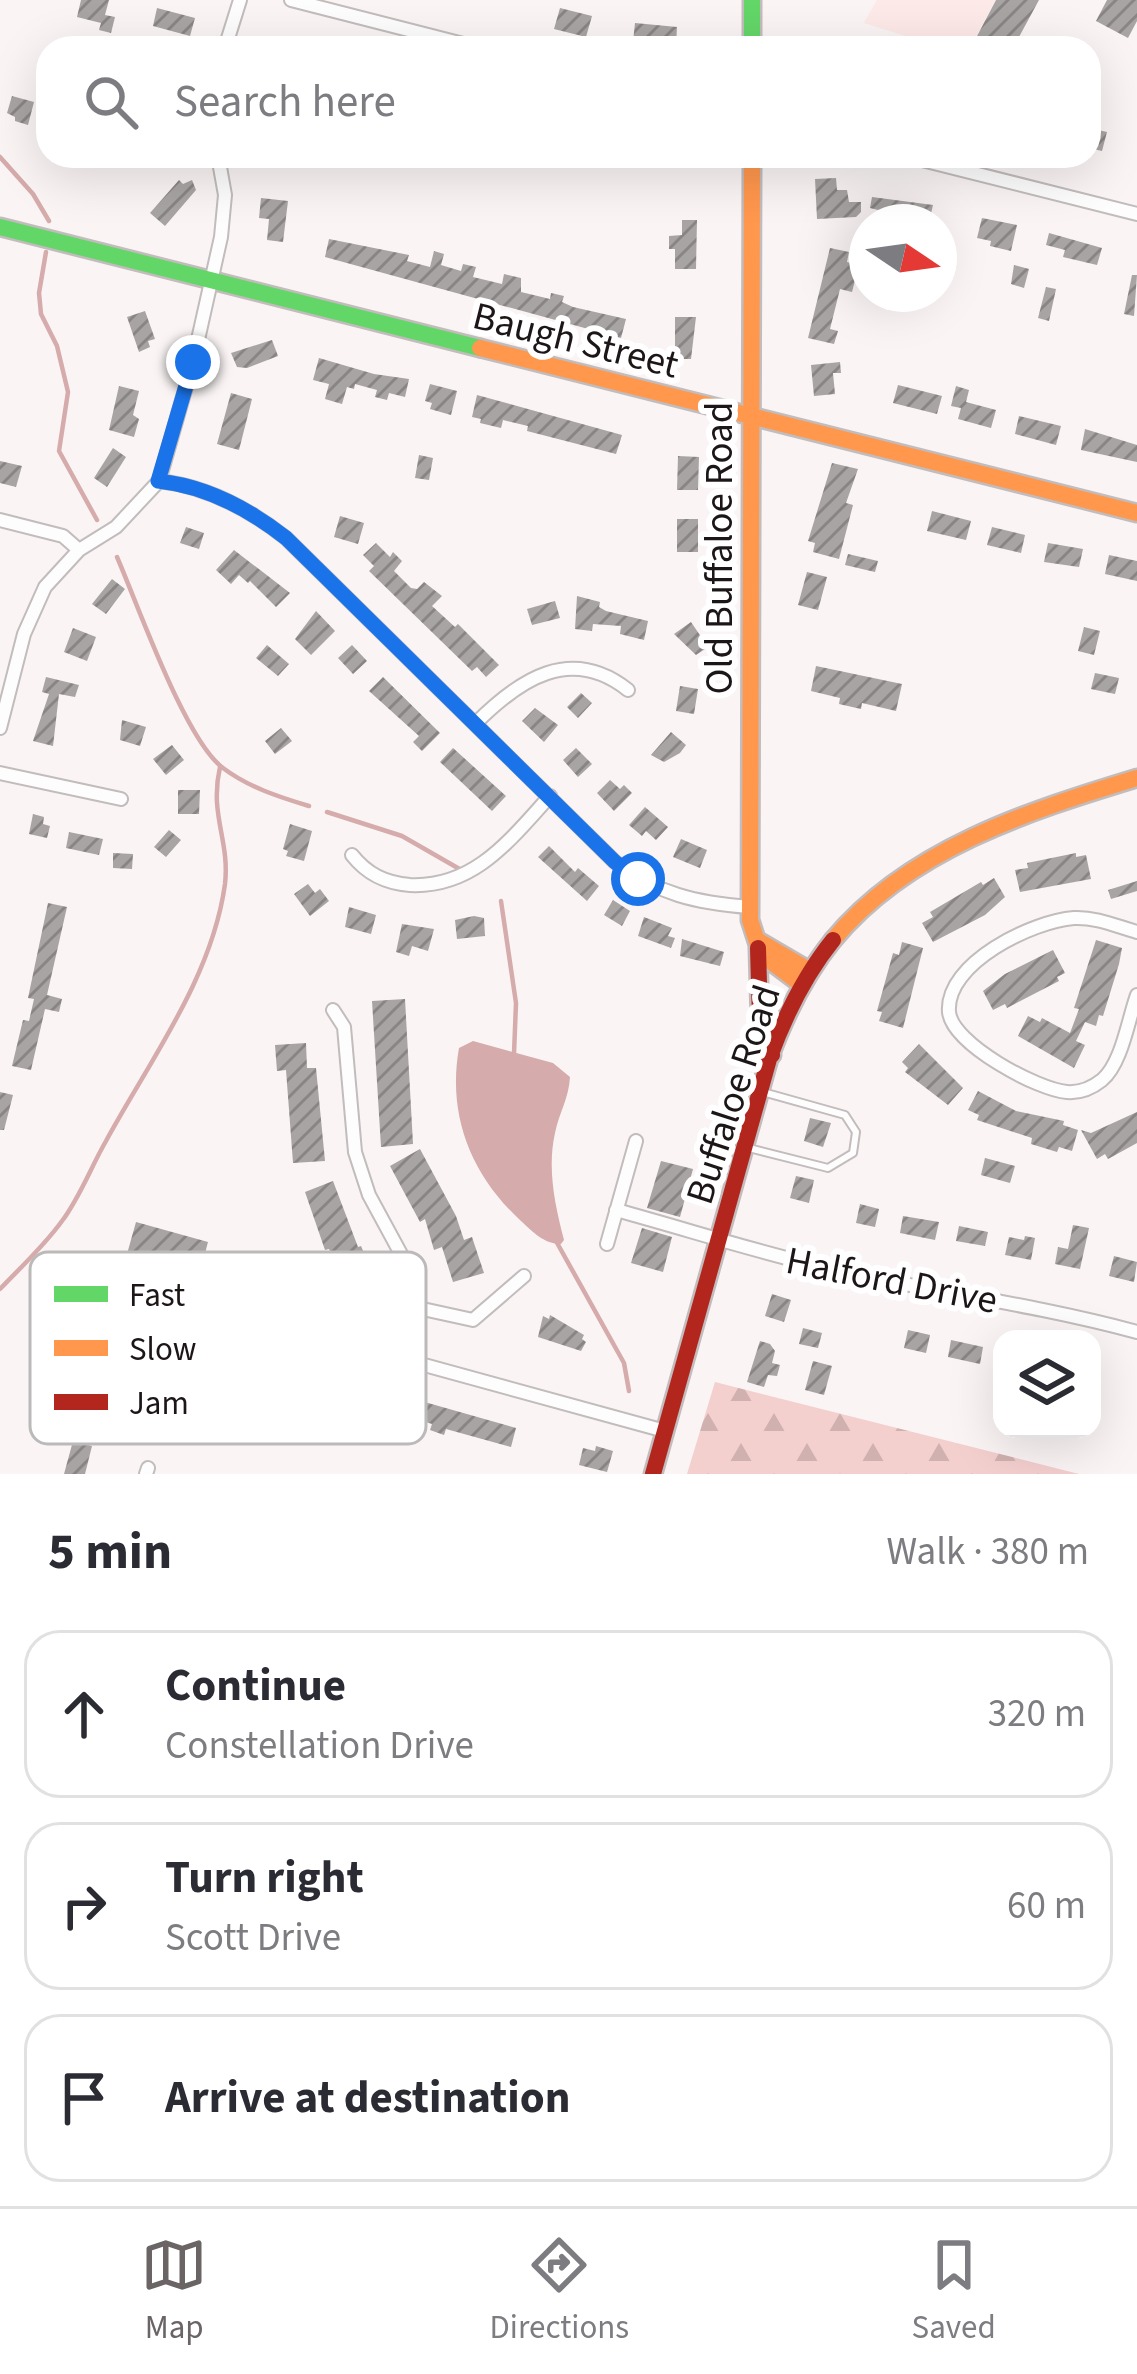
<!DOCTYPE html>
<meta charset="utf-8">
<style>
:root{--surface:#fff;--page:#f7f7f7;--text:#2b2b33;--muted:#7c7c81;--line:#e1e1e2;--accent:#6a6464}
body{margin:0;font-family:"Source Sans 3",sans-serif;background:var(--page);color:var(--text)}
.controls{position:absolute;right:36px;bottom:36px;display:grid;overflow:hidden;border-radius:24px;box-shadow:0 12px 48px #0002}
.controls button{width:108px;height:108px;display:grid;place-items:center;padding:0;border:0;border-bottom:3px solid var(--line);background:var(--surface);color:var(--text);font:60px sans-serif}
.compass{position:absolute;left:849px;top:204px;width:108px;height:108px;border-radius:50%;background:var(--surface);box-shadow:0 12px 48px #0002;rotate:103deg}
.stop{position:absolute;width:36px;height:36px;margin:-27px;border:9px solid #1a73e8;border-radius:50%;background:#fff}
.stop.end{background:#1a73e8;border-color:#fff;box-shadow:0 3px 12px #0008}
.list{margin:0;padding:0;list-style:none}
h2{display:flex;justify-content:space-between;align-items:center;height:156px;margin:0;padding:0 48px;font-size:51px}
h2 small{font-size:39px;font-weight:400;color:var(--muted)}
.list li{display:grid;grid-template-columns:78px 1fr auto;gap:36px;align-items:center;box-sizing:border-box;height:168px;margin:0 24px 24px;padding:0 24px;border:3px solid var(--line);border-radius:36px}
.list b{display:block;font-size:45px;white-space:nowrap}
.list p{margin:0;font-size:39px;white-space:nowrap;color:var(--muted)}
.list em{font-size:39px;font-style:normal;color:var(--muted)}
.icon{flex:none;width:66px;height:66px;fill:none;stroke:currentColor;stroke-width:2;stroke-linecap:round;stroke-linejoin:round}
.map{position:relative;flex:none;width:1137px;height:1474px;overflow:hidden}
.search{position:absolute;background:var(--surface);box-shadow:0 12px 48px #0002;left:36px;right:36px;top:36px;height:132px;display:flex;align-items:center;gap:30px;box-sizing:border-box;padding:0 42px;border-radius:36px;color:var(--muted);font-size:45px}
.sheet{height:732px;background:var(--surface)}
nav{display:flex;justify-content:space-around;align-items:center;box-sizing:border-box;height:168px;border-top:3px solid var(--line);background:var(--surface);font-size:33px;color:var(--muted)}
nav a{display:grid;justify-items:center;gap:6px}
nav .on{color:var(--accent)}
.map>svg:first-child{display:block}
.built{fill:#fce9e8}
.forest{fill:url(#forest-firs)}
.water{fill:#d6abab}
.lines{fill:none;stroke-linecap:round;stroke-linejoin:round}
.stream{stroke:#d6abab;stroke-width:4.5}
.building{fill:url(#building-hatch)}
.lane-casing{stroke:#c2bcbc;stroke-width:10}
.street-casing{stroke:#c2bcbc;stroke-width:16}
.fast-casing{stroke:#c2bcbc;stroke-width:21}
.slow-casing{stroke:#c2bcbc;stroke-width:21}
.jam-casing{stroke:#c2bcbc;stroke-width:21}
.lane{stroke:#fefdfd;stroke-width:6}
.street{stroke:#fefdfd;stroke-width:12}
.fast{stroke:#63d668;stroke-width:16}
.slow{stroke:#ff974d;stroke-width:16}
.jam{stroke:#b3261e;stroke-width:16}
.route{stroke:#1a73e8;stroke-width:15}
.labels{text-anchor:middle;stroke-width:12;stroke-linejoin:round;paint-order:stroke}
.street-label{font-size:39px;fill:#1d1616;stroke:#fff}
.key{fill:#fff;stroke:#bbb9b9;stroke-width:3}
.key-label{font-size:33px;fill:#1d1616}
</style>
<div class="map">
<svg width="1137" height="1474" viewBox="0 0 1137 1474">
<defs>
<pattern id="forest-firs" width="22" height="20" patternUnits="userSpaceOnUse" patternTransform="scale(3)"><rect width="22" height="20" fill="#f3cfce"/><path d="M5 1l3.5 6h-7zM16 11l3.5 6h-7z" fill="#d0b1b0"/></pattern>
<pattern id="building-hatch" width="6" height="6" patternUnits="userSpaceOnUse" patternTransform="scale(3)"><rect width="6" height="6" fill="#a9a4a4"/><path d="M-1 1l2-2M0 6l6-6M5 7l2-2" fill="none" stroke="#898585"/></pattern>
</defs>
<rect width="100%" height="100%" fill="#faf4f4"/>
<path class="built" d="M877,0H995L970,48H944L864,23Z"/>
<path class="forest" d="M715,1382L1079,1474H687Z"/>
<path class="water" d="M473,1041L553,1063L570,1077C569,1098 559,1113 555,1133C547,1169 555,1205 564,1240L561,1244C544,1244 533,1232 521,1221C471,1175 447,1115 459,1048Z"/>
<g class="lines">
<path class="stream" d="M0,157L33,194L49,221
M46,252L39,293L41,314L57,346L68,392L59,451L97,520
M117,557C138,605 185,740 223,768C248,787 279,797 309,806
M327,812L402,836L463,871
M501,901L516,1003L514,1054
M556,1241L624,1363L629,1391
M0,1289C21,1267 44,1246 62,1221C80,1197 91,1167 106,1141C150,1060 212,978 225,884C230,840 209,815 220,767"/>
</g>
<path class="building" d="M81,0H109L105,15L115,17L111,33L99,30L101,23L77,17Z
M996,0H1039L1013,48H995L976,38Z
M1107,0H1137V21L1128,38L1096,21Z
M157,8L195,18L190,36L153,26Z
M560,8L592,16L586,37L554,29Z
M635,23L677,27L676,46L633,42Z
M12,96L34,102L28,125L15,121V117L7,113Z
M1089,128L1107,132L1102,151L1089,148Z
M836,178L837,190H847L849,202H861V212L856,217L817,219L815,179Z
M179,180L183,184L192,180L196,190L165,226L150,213Z
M872,197L933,205L929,222L889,219L890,213L870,208Z
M261,198L288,201L283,242L267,240L269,219L259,218Z
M982,218L1017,225L1011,251L990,246L991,241L977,238Z
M682,220H697L696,269H675V249H669V236L682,235Z
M1049,233L1102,248L1097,265L1063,257L1065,250L1046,245Z
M329,239L409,255L407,261L430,267L434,251L444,254L441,265L461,271L463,264L476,267L473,277L502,284L504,274L521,278V292L550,299L551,293L564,296L562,302L573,307L626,319L621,338L325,257Z
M830,248L849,252L847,262L859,265L852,292L840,289L830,329L838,331L834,344L808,338Z
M1014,265L1029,269L1024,288L1011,284Z
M1132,275H1137L1134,316L1124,314Z
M1046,287L1056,289L1049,321L1038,318Z
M145,311L155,339L148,341L150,347L139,352L127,317Z
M675,317H696L691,359H675Z
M272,340L278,356L247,368L237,367L231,353Z
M319,358L374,374L409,379L405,397L389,393L387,400L375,397L377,390L355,384L354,389L347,387L342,404L325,399L329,384L313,380Z
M840,362L841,373H833L835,394L814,396L811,365Z
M430,384L457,391L451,415L430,409L432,403L425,401Z
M898,385L942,396L937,414L893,403Z
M119,386L139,391L133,415L139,419L134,437L109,430Z
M956,386L969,390L966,402L996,410L991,428L958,419L961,408L951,406Z
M231,393L252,399L239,450L217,444Z
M477,395L622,435L616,454L527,431L528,426L503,420L501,428L480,423L481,419L472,417Z
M1019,416L1061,426L1056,445L1015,434Z
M1085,429L1137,445V462L1081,450Z
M113,448L126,457L107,487L94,478Z
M419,455L433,458L429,480L415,478Z
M678,456L699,457L698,490H677Z
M0,461L22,466L16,487L0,483Z
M832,463L858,469L846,503L853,505L839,559L813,552L815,543L808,541Z
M932,511L971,521L966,540L927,531Z
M340,516L364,523L358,544L334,537Z
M677,519H698V552H677Z
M186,527L204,533L199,549L180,543Z
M992,527L1025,535L1021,553L987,545Z
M376,543L390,557L393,552L402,561L394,571L411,588L417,589L424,582L442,596L432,606L455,627L458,624L499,665L486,677L477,667L472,671L369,571L374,566L363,555Z
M1048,543L1083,549L1079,567L1044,562Z
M234,550L290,593L276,607L250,581L248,583L239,575L231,584L216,570Z
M848,554L878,561L875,572L845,565Z
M1109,555L1137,561V581L1105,574Z
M807,572L827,577L818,610L798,605Z
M112,579L125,589L106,614L92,604Z
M577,596L600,602L599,607L606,611L648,621L644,640L620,634L621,626L593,624L592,631L575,629Z
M555,601L560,618L532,625L527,609Z
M316,611L335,631L311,655L295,639Z
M691,622L708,647L696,655L674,634Z
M1084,627L1100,631L1094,655L1078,651Z
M73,628L96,637L87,661L64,652Z
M267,645L289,664L278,676L256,658Z
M352,645L367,661L353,674L338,658Z
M816,666L902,684L896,711L862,703L861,709L839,704L840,698L811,691Z
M1095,673L1119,678L1115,694L1091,689Z
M46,677L79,685L75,697L59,694L53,746L33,741L49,694L42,692Z
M383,677L440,733L422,751L413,742L419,736L369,691Z
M680,686L698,689L694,714L676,711Z
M581,693L592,703L578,718L567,707Z
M535,708L558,725L544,742L522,721Z
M122,720L146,727L140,746L120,740Z
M281,728L292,741L275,754L265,741Z
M671,732L686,745L680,753L664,762L651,755Z
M172,745L184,760L166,775L153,759Z
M453,748L506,796L492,811L440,762Z
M576,748L592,764L578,777L563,760Z
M610,780L620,789L624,785L632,793L614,811L597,793Z
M178,790H200L199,814H178Z
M645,807L668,827L656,840L646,831L642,836L629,825Z
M33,814L44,817L43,824L50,826L47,838L29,834Z
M290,824L312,831L304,861L286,856L288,851L283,849Z
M169,830L181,840L166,857L154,847Z
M69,832L103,839L99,855L66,848Z
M681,839L707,850L700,868L673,857Z
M549,846L575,872L578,868L599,886L587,901L538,857Z
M113,853L133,854L132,869L113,868Z
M1076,853V857L1086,855L1091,879L1020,892L1015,870L1028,868L1027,863Z
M994,878L1005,897L985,915L933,942L922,923L933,917L930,912L981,882L983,885Z
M1137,881V891L1111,899L1108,890Z
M308,884L315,893L320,889L329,901L310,916L294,894Z
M613,900L630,911L622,926L604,915Z
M48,903L67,907L47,995L62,999L59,1012L45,1009L31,1070L12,1066L23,1020L29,1021L34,999L28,998Z
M349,907L376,915L371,934L345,927Z
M474,916L484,918L485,936L457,939L455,920Z
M644,917L672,928L668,936L675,938L671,948L638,936Z
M402,924L434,929L428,951L412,946L409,956L396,952Z
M682,939L724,952L720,966L680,956Z
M1096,940L1122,948L1119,964L1103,1016L1099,1015L1096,1026L1085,1022L1076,1041L1085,1045L1074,1068L1018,1036L1028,1016L1040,1022L1042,1018L1070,1033L1079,1009L1074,1008Z
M902,942L923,948L903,1028L879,1021L882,1012L877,1011L893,953L899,955Z
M1053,950L1065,973L1057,977L1059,981L1007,1008L1005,1004L993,1010L983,991L1005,974Z
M405,999L413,1144L381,1147L372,1001Z
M306,1043L307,1068H316L325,1161L293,1163L286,1070L277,1071L275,1045Z
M919,1044L963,1088L948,1105L905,1072L908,1068L902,1062Z
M978,1091L1016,1111L1064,1121L1063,1125L1078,1130L1072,1151L1059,1147L1057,1152L1031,1144L1032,1138L977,1120L979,1115L968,1110Z
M0,1092L13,1095L4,1130H0Z
M1137,1112V1143L1108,1159L1105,1154L1097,1159L1081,1130L1091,1133Z
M810,1118L831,1123L823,1147L804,1141Z
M420,1149L456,1216L464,1240L472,1237L484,1273L453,1282L442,1247L434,1250L425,1219L420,1222L390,1166Z
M985,1158L1015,1166L1010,1183L981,1175Z
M661,1161L693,1169L680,1217L647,1208Z
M796,1176L814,1180L809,1203L790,1198Z
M333,1181L358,1247L361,1246L371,1269L363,1272L377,1307L346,1318L334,1281L341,1277L329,1249L325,1250L305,1192Z
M860,1204L879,1209L875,1227L856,1223Z
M903,1216L939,1222L935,1240L900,1233Z
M136,1222L208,1242L200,1272L127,1254Z
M1073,1225L1089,1228L1080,1269L1055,1264L1058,1247L1068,1249Z
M959,1226L988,1232L985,1246L956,1241Z
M642,1228L672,1237L663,1272L631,1263Z
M1025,1236L1035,1238L1031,1260L1005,1255L1009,1237L1024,1240Z
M1114,1256L1137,1262L1134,1282L1109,1276Z
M772,1294L791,1300L784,1322L765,1316Z
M550,1315L584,1335L582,1339L586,1342L581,1351L538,1337L543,1316L549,1319Z
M803,1328L822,1333L818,1348L799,1344Z
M908,1330L930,1335L926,1353L904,1348Z
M951,1340L983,1347L980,1364L948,1357Z
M760,1341L770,1344L775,1351L772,1363L780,1365L777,1376L768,1375L764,1387L747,1382Z
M813,1361L832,1366L824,1395L805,1390Z
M421,1401L516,1428L511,1447L446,1429L444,1435L430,1430L432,1424L416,1419Z
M73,1441L92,1446L85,1474H64Z
M596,1446L613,1451L607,1472L579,1465L583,1448L595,1451Z"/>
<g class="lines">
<defs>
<path id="lane" d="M749,1148L828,1168L853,1153L856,1132L845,1115L763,1092"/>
<path id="street" d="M291,0L479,48
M225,48L240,0
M906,156L1137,214
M159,481C205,486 249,509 286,538L615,862C657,894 697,903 749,907
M0,520L63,536L79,550
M476,723C520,679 571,645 628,690
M0,728L24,634L45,587L79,550L116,527L159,481L193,362L221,237L225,195L218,156
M0,773L121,799
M352,855C367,874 385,883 410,885C474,888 510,840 550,796
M1137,932C1116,926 1096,917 1074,918C1033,921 945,963 949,1012C952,1044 1038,1090 1067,1092C1080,1093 1092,1088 1102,1080C1122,1063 1128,1020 1137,995
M333,1010L344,1027L355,1152L369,1195L408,1267L409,1306L396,1354
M616,1210C693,1231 769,1256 848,1273C944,1293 1041,1306 1137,1332
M607,1244L636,1141
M89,1273L665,1431
M409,1306L473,1320L524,1276
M146,1474L148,1468"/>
<path id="fast" d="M752,0V48
M0,227L480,348"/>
<path id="slow" d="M752,156L750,920L761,954L801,984
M480,348L1137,513
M757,940L810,971
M833,940C908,849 1029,811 1137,778"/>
<path id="jam" d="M758,948L760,1019L772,1055
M653,1474L769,1059C785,1015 804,976 833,940"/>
</defs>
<use href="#lane" class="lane-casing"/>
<use href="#street" class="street-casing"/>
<use href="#fast" class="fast-casing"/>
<use href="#slow" class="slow-casing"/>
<use href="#jam" class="jam-casing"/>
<use href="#lane" class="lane"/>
<use href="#street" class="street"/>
<use href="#fast" class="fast"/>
<use href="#slow" class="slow"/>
<use href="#jam" class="jam"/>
</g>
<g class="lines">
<path class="route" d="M193,362L158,481C206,486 249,509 286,538L615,862L638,879"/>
</g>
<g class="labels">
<g class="street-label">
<text transform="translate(576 339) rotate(14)" y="14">Baugh Street</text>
<text transform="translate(718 548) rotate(-90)" y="14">Old Buffaloe Road</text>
<text transform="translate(732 1094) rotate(-72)" y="14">Buffaloe Road</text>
<text transform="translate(892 1279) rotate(11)" y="14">Halford Drive</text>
</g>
</g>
<rect x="30" y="1252" width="396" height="192" rx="18" class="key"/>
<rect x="54" y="1286" width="54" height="16" fill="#63d668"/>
<rect x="54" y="1340" width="54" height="16" fill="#ff974d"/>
<rect x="54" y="1394" width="54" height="16" fill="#b3261e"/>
<g class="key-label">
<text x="129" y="1306">Fast</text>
<text x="129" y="1360">Slow</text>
<text x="129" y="1414">Jam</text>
</g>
</svg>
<div class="controls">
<button><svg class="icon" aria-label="layers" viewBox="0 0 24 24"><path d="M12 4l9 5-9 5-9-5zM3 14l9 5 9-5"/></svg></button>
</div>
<svg class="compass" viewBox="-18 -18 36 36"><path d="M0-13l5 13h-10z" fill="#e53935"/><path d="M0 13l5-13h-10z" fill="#7c7c81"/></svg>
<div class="stop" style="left:638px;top:879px"></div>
<div class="stop end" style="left:193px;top:362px"></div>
<div class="search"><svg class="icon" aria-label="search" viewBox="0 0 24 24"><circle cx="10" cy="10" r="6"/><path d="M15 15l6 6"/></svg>Search here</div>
</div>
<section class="sheet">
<h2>5 min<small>Walk · 380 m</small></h2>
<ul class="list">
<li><svg class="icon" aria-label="ahead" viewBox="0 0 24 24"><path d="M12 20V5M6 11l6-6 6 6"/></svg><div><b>Continue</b><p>Constellation Drive</p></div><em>320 m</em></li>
<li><svg class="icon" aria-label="right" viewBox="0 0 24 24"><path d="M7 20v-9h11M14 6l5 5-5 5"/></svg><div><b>Turn right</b><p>Scott Drive</p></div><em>60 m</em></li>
<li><svg class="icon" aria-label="arrive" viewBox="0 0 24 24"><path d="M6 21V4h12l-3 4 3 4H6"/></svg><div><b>Arrive at destination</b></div></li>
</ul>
</section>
<nav>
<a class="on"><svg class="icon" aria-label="map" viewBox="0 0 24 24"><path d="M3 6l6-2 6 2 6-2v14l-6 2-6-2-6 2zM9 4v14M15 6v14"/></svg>Map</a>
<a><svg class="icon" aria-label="directions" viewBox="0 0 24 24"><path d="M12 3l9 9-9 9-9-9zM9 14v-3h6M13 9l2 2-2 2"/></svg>Directions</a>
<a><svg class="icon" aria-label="saved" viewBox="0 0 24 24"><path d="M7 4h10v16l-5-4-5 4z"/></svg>Saved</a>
</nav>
